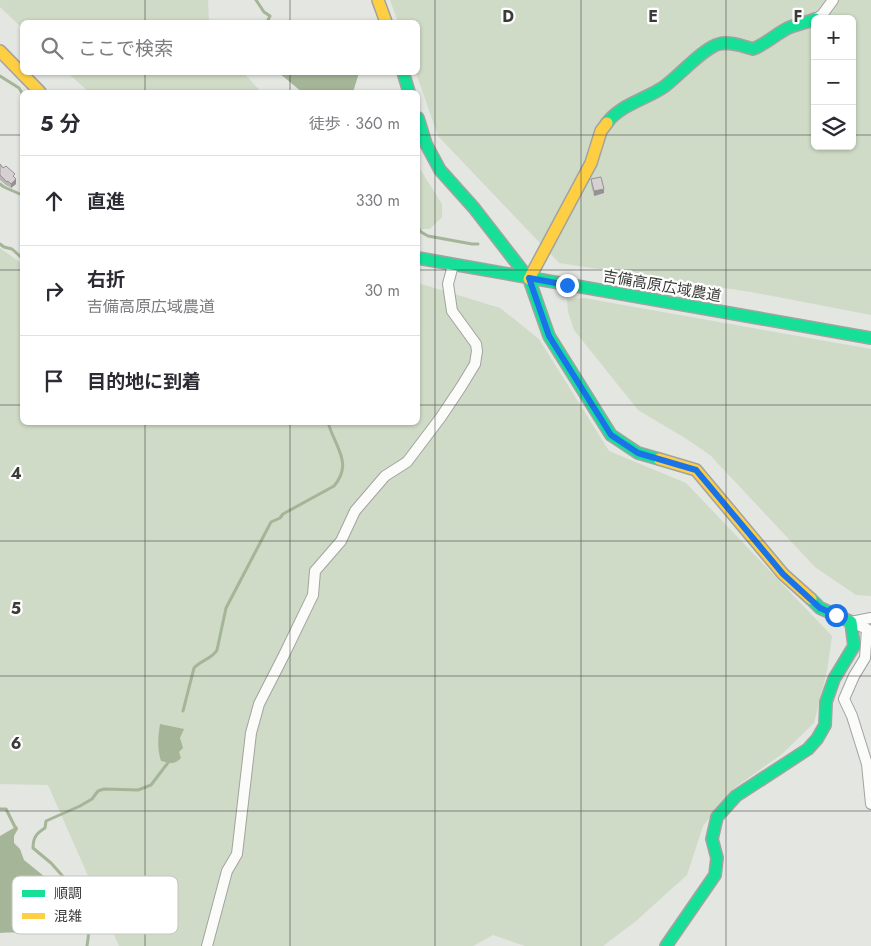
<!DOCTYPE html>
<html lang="ja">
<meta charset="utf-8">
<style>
:root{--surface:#fff;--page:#f2f2f3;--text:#2b2b33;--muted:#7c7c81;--line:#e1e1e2}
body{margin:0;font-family:Jost,"Noto Sans JP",sans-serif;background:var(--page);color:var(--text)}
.controls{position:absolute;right:15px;top:15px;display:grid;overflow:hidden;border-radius:8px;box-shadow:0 1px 4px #0004}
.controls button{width:45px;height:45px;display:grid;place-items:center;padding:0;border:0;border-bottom:1px solid var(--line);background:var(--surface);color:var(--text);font:25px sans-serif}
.stop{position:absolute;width:15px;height:15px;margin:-11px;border:4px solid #1a73e8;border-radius:50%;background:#fff}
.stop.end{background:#1a73e8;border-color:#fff;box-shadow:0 1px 5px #0008}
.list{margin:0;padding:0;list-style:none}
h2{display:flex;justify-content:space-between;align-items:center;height:65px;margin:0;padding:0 20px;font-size:21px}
h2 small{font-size:16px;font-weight:400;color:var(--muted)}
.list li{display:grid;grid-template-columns:32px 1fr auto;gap:15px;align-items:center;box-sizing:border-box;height:90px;padding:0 20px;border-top:1px solid var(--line)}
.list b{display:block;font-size:19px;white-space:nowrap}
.list p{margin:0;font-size:16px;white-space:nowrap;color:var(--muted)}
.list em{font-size:16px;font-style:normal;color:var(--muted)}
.icon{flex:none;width:28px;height:28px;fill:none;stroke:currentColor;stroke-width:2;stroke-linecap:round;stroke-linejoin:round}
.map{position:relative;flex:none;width:871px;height:946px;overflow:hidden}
.search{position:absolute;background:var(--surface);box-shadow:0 1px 4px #0004;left:20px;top:20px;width:400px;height:55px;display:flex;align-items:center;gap:12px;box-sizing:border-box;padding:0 18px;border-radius:8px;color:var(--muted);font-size:19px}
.panel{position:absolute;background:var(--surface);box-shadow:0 1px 4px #0004;left:20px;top:90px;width:400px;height:335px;border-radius:8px}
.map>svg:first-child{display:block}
.green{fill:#cfdbc6;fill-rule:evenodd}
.water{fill:#a5b597}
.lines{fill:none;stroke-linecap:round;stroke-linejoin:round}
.stream{stroke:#a5b597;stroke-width:3}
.street-casing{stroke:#a2a3a0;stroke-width:12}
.fast-casing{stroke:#a2a3a0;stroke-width:14}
.slow-casing{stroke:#a2a3a0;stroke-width:14}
.street{stroke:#fbfbfa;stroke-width:10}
.fast{stroke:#16e098;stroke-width:11}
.slow{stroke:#ffcf43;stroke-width:11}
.wall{fill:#b9b3b5}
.shaded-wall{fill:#969293}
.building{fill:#d7d0d2;stroke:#969293}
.route{stroke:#1a73e8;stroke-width:6}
.grid{fill:none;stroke:#3b3c3a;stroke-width:1;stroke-opacity:0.55}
.labels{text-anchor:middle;stroke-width:4.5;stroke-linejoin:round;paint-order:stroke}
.street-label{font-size:15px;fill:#3b3c3a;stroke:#fff}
.key{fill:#fff;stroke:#c4c4c4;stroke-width:1}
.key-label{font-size:14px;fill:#3b3c3a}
.grid-label{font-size:16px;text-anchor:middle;font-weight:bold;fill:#3b3c3a;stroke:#fff;stroke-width:4.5;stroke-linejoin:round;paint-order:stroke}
</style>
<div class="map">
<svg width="871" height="946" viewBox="0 0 871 946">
<rect width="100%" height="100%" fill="#e3e6e1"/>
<path class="green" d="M0,0H208L209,22H22V28L0,7Z
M390,0H871V315L751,292L559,263L438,136L416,73L418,72V22H398ZM815,19H852V146H815Z
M68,73H244L260,91L264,92H89Z
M418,166L442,204V217L430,229H418Z
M0,248L22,264V422H418V283L500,308L539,339L609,451L686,483L832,636L827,671L814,723L782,754L733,789L703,826L687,875L636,921L603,946H525L493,935L473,946H119L48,785L0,784Z
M584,298L871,349V596L856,595L815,567L710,455L685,438L638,410L574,330L568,312L567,299Z"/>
<path class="water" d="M279,73H359L353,92H302Z
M160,724L184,729L180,738L183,748L179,752L181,758C175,765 170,763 161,761C157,749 158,736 160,724Z
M17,826L18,829L14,836V843L20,849L24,860L45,877L48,883L52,888C52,905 43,927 24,932C17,933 8,932 0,933V836Z"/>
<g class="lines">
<path class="stream" d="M256,0L264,12L270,16L267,22
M0,76L19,88L22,93
M0,184L4,187L22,195
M418,227L421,232L428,236L472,244H478
M0,244L4,247L12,249L22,258
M183,711L194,668C201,660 212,659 217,650L226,608L271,522L280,518L283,514L334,486C354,463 334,446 328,422
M0,809H6L16,829
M87,946L90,924L74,907L67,881L51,863L33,848C33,837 37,833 45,828L46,821L80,806L92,799L98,791L104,789L138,790L151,785L170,760"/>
<defs>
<path id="street" d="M815,19L822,15L833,0
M851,622L867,629L865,658L854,676L844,699L852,716L867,764L871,804
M851,622L871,618
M207,946L227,871L237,854L251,733L259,704L284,655L313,595L315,571L341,541L355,511L385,476L407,462L441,417L461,387L475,364L477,351L476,344L452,311L448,284L453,265"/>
<path id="fast" d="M403,72L409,92
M418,118L426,144L440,170L474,208L529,279L549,336L611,435L638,453L659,459
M607,123C619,105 647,99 665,86C679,76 703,48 719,44C730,41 742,46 753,49C766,44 776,34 788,28C797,24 806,23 815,19
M418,258L871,338
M666,946L715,875L717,858L712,839L717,817L736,796L808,749L817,739L825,725L826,702L834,679L854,646L851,622L820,608L811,599"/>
<path id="slow" d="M378,0L386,22
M0,51L40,92
M529,279L591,163L601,131L607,123
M659,459L696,470L783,574L811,599"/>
</defs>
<use href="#street" class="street-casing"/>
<use href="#fast" class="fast-casing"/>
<use href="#slow" class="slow-casing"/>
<use href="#street" class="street"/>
<use href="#fast" class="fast"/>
<use href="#slow" class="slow"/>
</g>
<path class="wall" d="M0,164L15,178L16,184L11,188L8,186H7L0,180Z
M591,179L604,193L594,196L591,184Z"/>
<path class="shaded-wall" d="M16,179V184L11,188V184Z
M604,189V193L594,196V191Z"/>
<path class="building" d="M0,164L3,168L6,166L15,174L13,176L16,179L11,184L8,181L7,182L0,175Z
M601,177L604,189L594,191L591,179Z"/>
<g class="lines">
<path class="route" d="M567,285L529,278L549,336L611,435L638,453L696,470L783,574L820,608L836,615"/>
</g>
<path class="grid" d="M145,0V22M290,0V22M435,0V946M581,0V946M726,0V946M145,72V92M290,72V92M0,135H22M418,135H815M852,135H871M0,270H22M418,270H871M0,405H22M418,405H871M145,422V946M290,422V946M0,541H871M0,676H871M0,811H871"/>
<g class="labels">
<g class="street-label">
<text transform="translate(662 286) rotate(10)" y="5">吉備高原広域農道</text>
</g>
</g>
<rect x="12" y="876" width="166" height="58" rx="8" class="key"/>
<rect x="22" y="890" width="23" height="7" fill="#16e098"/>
<rect x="22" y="913" width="23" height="6" fill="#ffcf43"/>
<g class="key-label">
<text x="54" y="898">順調</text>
<text x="54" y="921">混雑</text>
</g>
<g class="grid-label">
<text x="508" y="22">D</text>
<text x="653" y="22">E</text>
<text x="798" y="22">F</text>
<text x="16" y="479">4</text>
<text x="16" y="614">5</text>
<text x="16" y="749">6</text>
</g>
</svg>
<div class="controls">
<button>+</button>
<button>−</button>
<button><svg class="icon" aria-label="layers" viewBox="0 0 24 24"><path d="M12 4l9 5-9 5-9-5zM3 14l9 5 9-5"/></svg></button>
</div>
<div class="stop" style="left:836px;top:615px"></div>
<div class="stop end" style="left:567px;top:285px"></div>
<div class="search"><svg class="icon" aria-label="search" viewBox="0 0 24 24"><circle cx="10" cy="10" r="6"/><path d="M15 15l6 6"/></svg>ここで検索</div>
<section class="panel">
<h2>5 分<small>徒歩 · 360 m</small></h2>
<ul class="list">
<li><svg class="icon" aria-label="ahead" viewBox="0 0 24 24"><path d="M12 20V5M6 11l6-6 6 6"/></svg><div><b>直進</b></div><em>330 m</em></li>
<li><svg class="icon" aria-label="right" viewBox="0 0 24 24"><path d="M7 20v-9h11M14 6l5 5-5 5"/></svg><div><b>右折</b><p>吉備高原広域農道</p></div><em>30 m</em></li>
<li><svg class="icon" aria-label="arrive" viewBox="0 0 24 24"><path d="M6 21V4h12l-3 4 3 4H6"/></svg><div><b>目的地に到着</b></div></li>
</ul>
</section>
</div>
